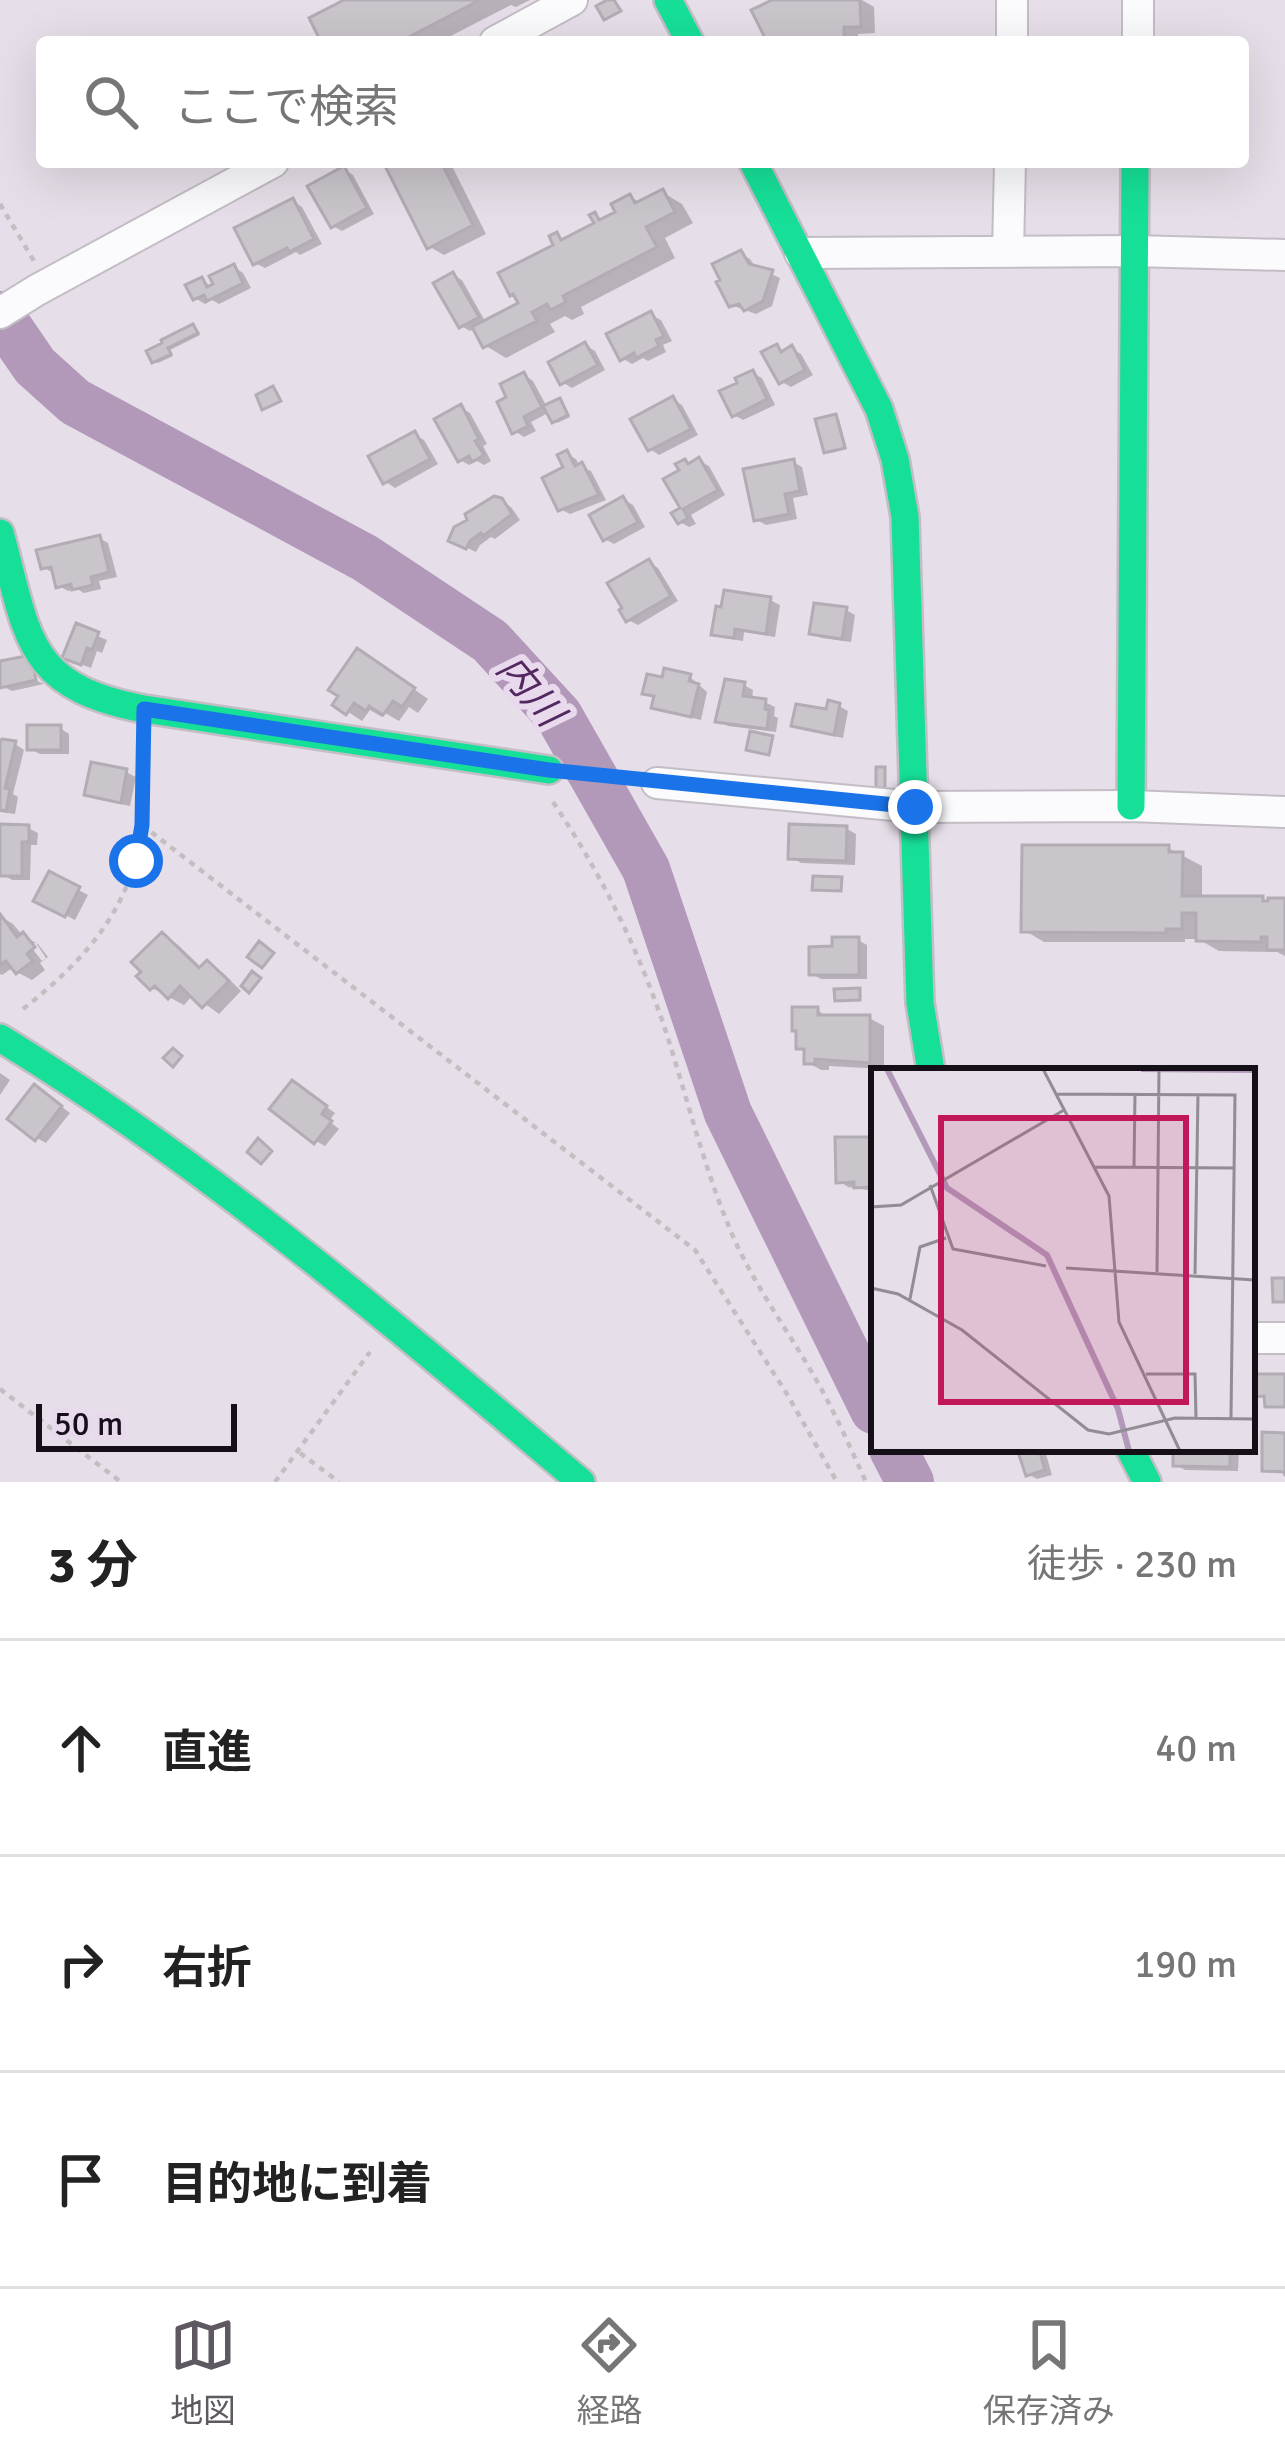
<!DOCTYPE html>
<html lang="ja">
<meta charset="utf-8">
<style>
:root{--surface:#fff;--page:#f6f6f6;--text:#222;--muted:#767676;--line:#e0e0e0;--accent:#5e5860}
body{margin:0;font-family:Signika,"Noto Sans JP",sans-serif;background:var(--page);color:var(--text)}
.scale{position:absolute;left:36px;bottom:30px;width:201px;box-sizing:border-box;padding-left:12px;border:6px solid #151017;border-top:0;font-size:33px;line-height:42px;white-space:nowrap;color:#151017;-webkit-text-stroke:9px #e8d9ed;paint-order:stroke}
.stop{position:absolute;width:36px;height:36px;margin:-27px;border:9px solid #1a73e8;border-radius:50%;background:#fff}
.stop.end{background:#1a73e8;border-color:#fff;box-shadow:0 3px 12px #0008}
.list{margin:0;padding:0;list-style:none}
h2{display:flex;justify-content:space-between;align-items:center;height:156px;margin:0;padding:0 48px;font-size:51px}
h2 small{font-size:39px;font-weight:400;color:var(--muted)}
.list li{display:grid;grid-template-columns:78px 1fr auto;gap:36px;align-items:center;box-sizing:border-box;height:216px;padding:0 48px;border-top:3px solid var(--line)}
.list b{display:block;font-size:45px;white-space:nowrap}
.list em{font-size:39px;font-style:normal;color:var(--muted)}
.icon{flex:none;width:66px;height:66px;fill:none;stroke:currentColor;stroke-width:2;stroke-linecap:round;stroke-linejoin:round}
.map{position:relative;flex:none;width:1285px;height:1482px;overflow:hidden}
.search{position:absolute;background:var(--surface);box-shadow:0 12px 48px #0002;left:36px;right:36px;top:36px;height:132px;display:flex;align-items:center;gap:30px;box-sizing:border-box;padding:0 42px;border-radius:12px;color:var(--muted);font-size:45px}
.sheet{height:804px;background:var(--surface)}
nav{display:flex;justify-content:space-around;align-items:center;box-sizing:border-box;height:168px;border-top:3px solid var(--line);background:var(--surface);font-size:33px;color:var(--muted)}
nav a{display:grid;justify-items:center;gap:6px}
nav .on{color:var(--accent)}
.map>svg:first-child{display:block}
.shadow{fill:#0003;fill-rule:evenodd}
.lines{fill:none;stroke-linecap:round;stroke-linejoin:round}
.river{stroke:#b299ba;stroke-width:48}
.building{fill:#cac4cb;stroke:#b2acb4;stroke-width:3}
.street-casing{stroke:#c3bdc5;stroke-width:34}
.fast-casing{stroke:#c3bdc5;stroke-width:32}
.path{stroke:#c2bfc2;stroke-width:4.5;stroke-dasharray:6 6;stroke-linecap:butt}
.street{stroke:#fbfafc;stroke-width:30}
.fast{stroke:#16e098;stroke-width:27}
.route{stroke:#1a73e8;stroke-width:15}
.labels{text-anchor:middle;stroke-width:12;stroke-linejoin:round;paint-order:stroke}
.water-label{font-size:39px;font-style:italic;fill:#522860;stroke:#e8d9ed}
.inset-river{fill:none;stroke:#b299ba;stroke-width:6}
.inset-road{fill:none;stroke:#928c94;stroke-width:3}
.view{fill:#c2185b;fill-opacity:0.15;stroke:#c2185b;stroke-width:6}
.inset-edge{fill:none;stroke:#151017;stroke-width:6}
</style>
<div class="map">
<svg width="1285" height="1482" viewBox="0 0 1285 1482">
<rect width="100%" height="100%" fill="#e6dee8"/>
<path class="shadow" d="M351,0H530L516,7L511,5L439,42H325Z
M778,0H862L874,7L875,33L858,34V42H770L755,12Z
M387,162H450L486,234L444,255L430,247Z
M344,169L353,175L374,214L342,231L333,226Z
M662,192L682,204L693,223L665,238L675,258L581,307L584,314L572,320L565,316L550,324L555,332L506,358L486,346L476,328L470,331L461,326L453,275L462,280L486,323L522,304L519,298L512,293L557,246V236L566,241L598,225L595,215L605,221L619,214L630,197L641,203Z
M293,201L302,207L322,244L300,255L296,252L265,268L255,263Z
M741,254L750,259L755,267L780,278L772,306L756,314L731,305Z
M234,267L243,273L251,288L219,304L212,300L205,304L195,298L202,280L211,286Z
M651,315L661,320L672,341L663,345L666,352L648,361L643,358L632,364L622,358Z
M193,327L200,335L170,350L173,356L158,363L154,361L166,345Z
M585,345L595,351L605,370L572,388L562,382Z
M777,347L786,352L792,349L801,354L813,375L791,387L782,382Z
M752,373L762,378L775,405L743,420L734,415L741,384Z
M524,375L533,381L547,407L560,401L570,417L557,423L550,412L531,422L536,431L524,437L515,431L510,398Z
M673,400L682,405L698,435L659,455L650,449Z
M461,408L470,413L487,444L483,446L491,461L484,465L477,461L469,465L460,460Z
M835,417L839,419L847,449L831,453L827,451Z
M415,435L424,440L438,464L395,488L386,482Z
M567,454L576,459L580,467L591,471L606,500L570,514L560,509Z
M699,461L709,466L725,495L691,515L696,524L689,527L680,522L676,514L684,509L667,480L683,471L685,462L691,465Z
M793,462L802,467L808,495L793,498L797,519L766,525L757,520Z
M623,499L633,505L645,527L614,544L605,539Z
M500,501L511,507L520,520L495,539L491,537L480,545L476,552L461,545Z
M99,538L108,543L117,577L99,581L101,589L84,593L77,589L68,591L59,586L53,573L43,567Z
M649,562L658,568L678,601L638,625L628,620L626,609Z
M770,600L780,605L775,637L744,632L743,641L724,638L715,633L724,610Z
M846,610L855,615L851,642L822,638L813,633Z
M77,627L107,640L102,653L97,651L91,668L75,662Z
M372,660L428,699L418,713L409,707L399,721L385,713L382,717L370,710L362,721L336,704Z
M0,664L44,684L12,691L0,685Z
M690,677L707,692L701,720L664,711L655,706L656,698L646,692Z
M744,685L753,690L752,700L765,702L775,707L774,716L778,718L776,732L728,726L719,721Z
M839,706L848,711L843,738L804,730L795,725L829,713Z
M60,728L69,734V754H40L30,749Z
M15,744L24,750L13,794L18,797L15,814L0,812V745Z
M126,772L136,777L130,806L97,799L88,794Z
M28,828L38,833L37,845H31L30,880H12L2,874Z
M847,829L856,834L855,865L801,863L791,857Z
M1168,848L1202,866V899H1262L1271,904L1285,901V956L1277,952L1219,951L1198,939H1185V942H1044L1024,930Z
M50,875L88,895L75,920L37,900Z
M0,916L13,924L23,936L38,944L48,957L40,963L45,970L32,980L11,969L2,975L0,974ZM28,943H36L46,958L42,961Z
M162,935L177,944L203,969L208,964L222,972L241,991L219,1014L193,995L184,1005L152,988Z
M858,940L867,945V979H821L812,974L835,949Z
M817,1010L829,1018H869L884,1026V1069L829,1066V1070H821L807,1062V1052L799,1048Z
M0,1073L10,1080L0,1095Z
M302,1089L335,1113L329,1121L339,1129L325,1146L316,1141Z
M44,1093L70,1113L46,1143L37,1138Z
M874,1140V1191L848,1187L839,1181Z
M1020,1449H1058L1046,1454L1052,1475L1037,1479L1028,1474Z
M1176,1449H1239L1238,1471L1185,1470L1176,1465Z"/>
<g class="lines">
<path class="river" d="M0,315L35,366L75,402L365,558L490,641L559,716L646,869L728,1113L874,1410
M893,1449L910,1482"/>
</g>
<path class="building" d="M344,0H480L399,42H321L309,18Z
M607,0H614L621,11L604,20L596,6Z
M772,0H860L861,27H844V41L767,42L751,10Z
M383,162H441L473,225L427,249Z
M344,166L367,208L331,228L307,186Z
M663,189L675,212L646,227L657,247L563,296L566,302L550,310L547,304L532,312L537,321L483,348L472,327L518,303L513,294L510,296L498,273L553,245L549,236L557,232L561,240L594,223L589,215L595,212L599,220L615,212L611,204L630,194L635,203Z
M293,198L314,239L289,252L287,248L253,265L234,228Z
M741,250L749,264L773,270L763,301L744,311L739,304L729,307L716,282L720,280L712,264Z
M234,264L243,283L207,301L204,295L193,300L185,285L202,277L207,287L213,284L209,276Z
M453,272L479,317L459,328L433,283Z
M651,311L664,336L656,340L659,346L636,358L634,353L620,361L606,334Z
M193,324L198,333L168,348L171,354L152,363L146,351L162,343L161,340Z
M585,342L598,365L560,385L548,362Z
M777,344L781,352L792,345L805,370L779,384L761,352Z
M753,370L767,399L732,417L719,391L737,383L735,378Z
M524,372L542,407L524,417L528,426L512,434L497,402L506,397L500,384Z
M273,386L281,401L262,410L256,395Z
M673,396L691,429L648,451L630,419Z
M560,398L568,415L552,423L543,406Z
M461,404L479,439L475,441L484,455L472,462L469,456L458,462L434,419Z
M836,414L845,448L824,453L815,419Z
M415,431L430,459L383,484L368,456Z
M567,450L575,466L582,462L599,495L558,511L542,478L563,467L557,455Z
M699,457L718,490L683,509L688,518L678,524L671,513L680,508L663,479L679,470L675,464L685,459L688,464Z
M794,459L800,491L785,494L789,514L754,521L743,469Z
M494,496L502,498L512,514L483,536L481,533L470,541L466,549L448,541L454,527L467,520L465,514Z
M623,496L638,522L603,541L589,515Z
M100,535L109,572L91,577L93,585L72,590L71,584L56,588L51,567L41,569L36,550Z
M649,559L671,596L626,622L619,610L622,608L607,583Z
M724,590L771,597L766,634L735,629L734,638L711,635L716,606L721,607Z
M814,603L847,607L842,639L809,634Z
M76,623L99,632L92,650L87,648L81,665L62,658Z
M357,648L415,688L402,707L393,701L383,715L369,706L366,711L354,703L346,715L332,705L338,696L328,690Z
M31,655L36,680L0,688V661Z
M664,668L691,674L689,681L699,684L691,717L651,708L654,696L642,694L647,674L662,677Z
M725,679L745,682L743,696L766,699L765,709L769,710L767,729L715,722Z
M828,700L840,703L834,735L791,726L796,704L826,709Z
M27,725H61V750H27Z
M750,731L773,736L769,755L746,750Z
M2,739L16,741L5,788L10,789L6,811L0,810V742Z
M91,762L127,769L121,803L84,795Z
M876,767H885V788H876Z
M0,824L29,825V842H22V876H0Z
M789,824L847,826L846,861L788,859Z
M1022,845H1169V852H1183L1182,896H1263V901H1268V898H1285V950H1267V937H1261V942L1196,941V913H1182V929H1166V933L1021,932Z
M49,871L80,887L65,917L33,901Z
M813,876L842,877L841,891L812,890Z
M0,914L17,937L23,932L35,947L27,954L33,961L16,974L6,961L0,965Z
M162,932L199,968L207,960L229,981L202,1008L180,986L168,999L155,986L150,990L136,976L141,972L131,962Z
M832,937H859V975H809V947L832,946Z
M259,941L274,953L262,968L247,957Z
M252,971L261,978L249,993L241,986Z
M860,988V1000L835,1001L834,989Z
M792,1007H818V1015H870V1063L815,1059V1064H804V1049H796V1031H792Z
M173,1048L182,1056L173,1067L163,1058Z
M292,1080L327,1106L322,1114L332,1121L314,1144L269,1109Z
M34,1084L62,1106L35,1141L7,1119Z
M835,1137H874V1152H871L872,1187L854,1188V1182L836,1183Z
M258,1138L272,1151L261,1164L247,1152Z
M1272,1278H1285V1302H1273Z
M1252,1374H1285V1407H1265L1264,1396L1252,1397Z
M1262,1432L1285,1433V1476L1284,1472L1262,1471Z
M1017,1449H1039L1045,1470L1026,1476Z
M1173,1449H1230V1467L1173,1466Z"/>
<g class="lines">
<defs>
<path id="street" d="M495,42L572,0
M1012,42V0
M1138,42V0
M1008,252L1010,162
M800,253L1134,251L1285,255
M0,313L37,290L273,162
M657,783L915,807L1131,806L1285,812
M1252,1338H1285"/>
<path id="fast" d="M668,0L690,42
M753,162L879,409L895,459L905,517L920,1003L931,1071
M0,533C29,637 24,686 144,709L549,770
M1131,806L1135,162
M0,1038C209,1166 394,1325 581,1482
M1130,1449L1147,1482"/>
</defs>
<use href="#street" class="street-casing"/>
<use href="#fast" class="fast-casing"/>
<path class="path" d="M0,204L34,261
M584,775L632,780
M553,802C600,872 636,944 663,1023C687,1095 704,1171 735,1241C758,1291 791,1335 818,1383C836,1415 851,1449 866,1482
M142,825L695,1250L787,1394L837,1482
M23,1009C84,961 132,909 141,829C145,801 143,772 143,745
M0,1389L121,1482
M300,1453L339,1482
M275,1482L370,1352"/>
<use href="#street" class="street"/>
<use href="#fast" class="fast"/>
</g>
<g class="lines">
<path class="route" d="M136,861L142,825L144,709L549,770L915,807"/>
</g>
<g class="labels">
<g class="water-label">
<text transform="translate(531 690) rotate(50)" y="14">内川</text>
</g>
</g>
<g transform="translate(871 1068)">
<rect width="384" height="384" fill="#e6dee8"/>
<path class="inset-river" d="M16,1L76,120L176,187L247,341L258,383M270,1L384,2"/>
<path class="inset-road" d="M172,1L238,128L248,254L309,383M185,26L364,27L360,350M263,98L264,25M223,99L363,100M59,117L82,181L175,198M0,139L30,137L193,42M195,200L384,212M286,204L288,1M324,206L327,26M0,220L27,226L91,262L217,362L238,366L304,350L384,351M39,231L49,179L75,170M275,306H324L325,350"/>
<path class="view" d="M70,50H315V334H70Z"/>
<rect width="384" height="384" class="inset-edge"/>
</g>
</svg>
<div class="scale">50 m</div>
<div class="stop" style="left:136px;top:861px"></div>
<div class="stop end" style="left:915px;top:807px"></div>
<div class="search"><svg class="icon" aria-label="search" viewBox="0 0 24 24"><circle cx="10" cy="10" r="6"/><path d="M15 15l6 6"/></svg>ここで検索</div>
</div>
<section class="sheet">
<h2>3 分<small>徒歩 · 230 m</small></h2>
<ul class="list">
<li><svg class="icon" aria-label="ahead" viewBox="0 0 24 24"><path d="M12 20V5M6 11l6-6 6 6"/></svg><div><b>直進</b></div><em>40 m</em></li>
<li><svg class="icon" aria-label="right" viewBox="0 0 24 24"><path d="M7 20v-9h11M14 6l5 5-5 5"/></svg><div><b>右折</b></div><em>190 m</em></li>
<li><svg class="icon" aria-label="arrive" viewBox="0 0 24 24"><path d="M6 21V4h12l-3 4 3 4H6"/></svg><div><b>目的地に到着</b></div></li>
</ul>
</section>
<nav>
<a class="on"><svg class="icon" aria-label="map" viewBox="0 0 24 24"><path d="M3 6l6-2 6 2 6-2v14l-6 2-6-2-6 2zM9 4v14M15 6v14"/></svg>地図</a>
<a><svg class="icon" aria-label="directions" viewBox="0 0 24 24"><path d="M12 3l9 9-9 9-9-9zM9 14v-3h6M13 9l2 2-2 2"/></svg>経路</a>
<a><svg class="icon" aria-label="saved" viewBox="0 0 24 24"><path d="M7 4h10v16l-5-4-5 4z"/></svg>保存済み</a>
</nav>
